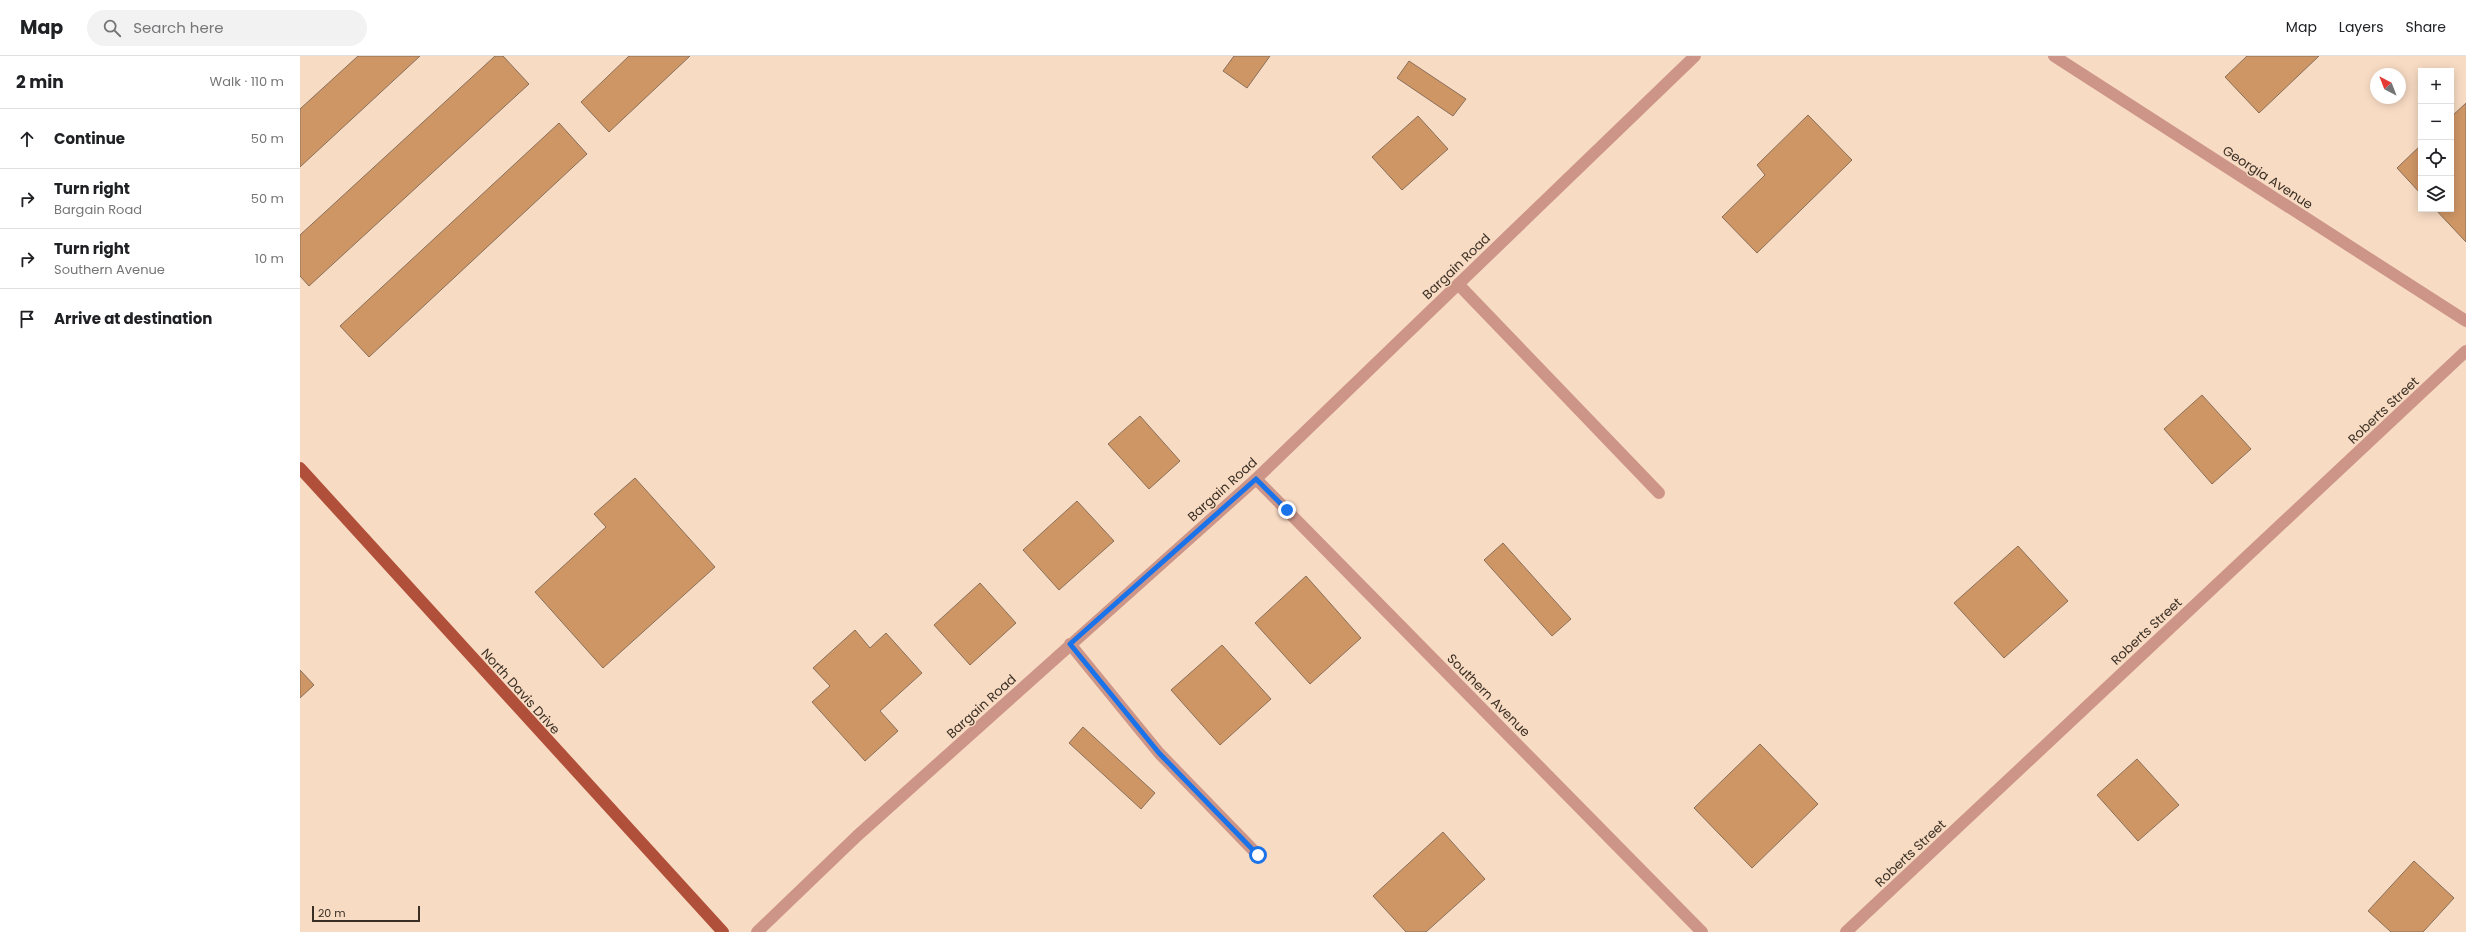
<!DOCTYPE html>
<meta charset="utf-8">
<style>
:root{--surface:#fff;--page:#f2f2f2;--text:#202124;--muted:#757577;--line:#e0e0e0}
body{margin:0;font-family:Poppins,sans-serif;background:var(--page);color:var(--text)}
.controls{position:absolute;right:12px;top:12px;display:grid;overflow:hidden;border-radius:0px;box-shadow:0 2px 10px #0003}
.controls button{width:36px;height:36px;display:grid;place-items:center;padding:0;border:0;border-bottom:1px solid var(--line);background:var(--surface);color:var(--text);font:20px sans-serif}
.compass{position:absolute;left:2070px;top:12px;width:36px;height:36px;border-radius:50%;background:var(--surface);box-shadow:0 2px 10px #0003;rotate:318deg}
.scale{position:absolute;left:12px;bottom:10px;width:108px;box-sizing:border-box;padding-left:4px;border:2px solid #3a2f25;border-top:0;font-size:11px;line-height:14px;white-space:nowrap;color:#3a2f25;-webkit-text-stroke:3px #f8dbc3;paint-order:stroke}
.stop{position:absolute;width:12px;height:12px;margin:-9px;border:3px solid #1a73e8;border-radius:50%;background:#fff}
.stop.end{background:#1a73e8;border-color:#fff;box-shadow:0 1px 4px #0008}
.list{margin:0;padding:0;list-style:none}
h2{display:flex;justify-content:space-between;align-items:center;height:52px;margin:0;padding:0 16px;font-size:17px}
h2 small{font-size:13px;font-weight:400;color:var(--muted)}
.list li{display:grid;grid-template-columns:26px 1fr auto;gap:12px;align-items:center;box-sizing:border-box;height:60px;padding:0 16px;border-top:1px solid var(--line)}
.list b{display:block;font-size:15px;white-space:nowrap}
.list p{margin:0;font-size:13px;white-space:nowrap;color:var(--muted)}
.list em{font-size:13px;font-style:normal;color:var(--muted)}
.icon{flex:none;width:22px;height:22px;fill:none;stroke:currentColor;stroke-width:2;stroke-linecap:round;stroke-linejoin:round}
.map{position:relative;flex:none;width:2166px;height:876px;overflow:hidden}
header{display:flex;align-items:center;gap:24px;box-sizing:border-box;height:56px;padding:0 20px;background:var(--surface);border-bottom:1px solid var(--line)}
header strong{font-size:19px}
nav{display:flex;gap:22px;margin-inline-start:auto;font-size:14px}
.search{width:280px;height:36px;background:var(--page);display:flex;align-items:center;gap:10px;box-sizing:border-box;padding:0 14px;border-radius:22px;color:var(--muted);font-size:15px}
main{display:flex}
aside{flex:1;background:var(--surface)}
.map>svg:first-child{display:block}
.building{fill:#cf9665;stroke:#896f5a}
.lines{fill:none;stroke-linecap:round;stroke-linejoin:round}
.minor{stroke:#cc9588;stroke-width:12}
.major{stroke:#b1503a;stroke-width:12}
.route{stroke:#1a73e8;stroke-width:5}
.labels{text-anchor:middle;stroke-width:3;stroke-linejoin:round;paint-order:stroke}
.street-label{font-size:13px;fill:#3a2f25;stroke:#f8dbc3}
</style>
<header>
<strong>Map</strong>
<div class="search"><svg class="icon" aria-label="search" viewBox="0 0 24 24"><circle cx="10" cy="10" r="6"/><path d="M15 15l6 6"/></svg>Search here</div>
<nav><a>Map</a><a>Layers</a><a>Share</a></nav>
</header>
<main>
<aside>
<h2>2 min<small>Walk · 110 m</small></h2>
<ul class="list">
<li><svg class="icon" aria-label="ahead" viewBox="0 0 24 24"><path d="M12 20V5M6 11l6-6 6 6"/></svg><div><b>Continue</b></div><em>50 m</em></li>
<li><svg class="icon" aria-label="right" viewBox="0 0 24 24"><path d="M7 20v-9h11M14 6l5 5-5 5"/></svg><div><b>Turn right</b><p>Bargain Road</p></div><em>50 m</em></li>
<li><svg class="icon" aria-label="right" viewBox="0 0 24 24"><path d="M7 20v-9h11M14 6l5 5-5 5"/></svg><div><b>Turn right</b><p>Southern Avenue</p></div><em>10 m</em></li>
<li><svg class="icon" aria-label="arrive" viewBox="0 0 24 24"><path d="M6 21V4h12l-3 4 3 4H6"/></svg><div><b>Arrive at destination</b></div></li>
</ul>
</aside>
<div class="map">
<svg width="2166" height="876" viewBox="0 0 2166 876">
<rect width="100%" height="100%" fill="#f8dbc3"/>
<path class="building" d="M58,0H120L0,111V53Z
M195,0H203L229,28L9,230L0,220V179Z
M329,0H390L309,76L281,46Z
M934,0H970L947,32L923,15Z
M1947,0H2019L1959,57L1925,21Z
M1109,5L1166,43L1153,60L1097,22Z
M2166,47V186L2135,153H2151V61Z
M1508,59L1552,104L1457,197L1422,161L1465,119L1457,109Z
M1118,60L1148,93L1102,134L1072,101Z
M259,67L287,98L69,301L40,270Z
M2121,89V138L2097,112Z
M1902,339L1951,393L1912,428L1864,373Z
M840,360L880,405L849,433L808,388Z
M335,422L415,511L303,612L235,536L306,471L294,458Z
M777,445L814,485L759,534L723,494Z
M1203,487L1271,563L1252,580L1184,504Z
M1718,490L1768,545L1704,602L1654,547Z
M1006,520L1061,582L1010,628L955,567Z
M680,527L716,567L670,609L634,569Z
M555,574L570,592L586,577L622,617L580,655L598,675L565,705L512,646L530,630L513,612Z
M922,589L971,643L920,689L871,634Z
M0,614L14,629L0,642Z
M783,671L855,737L841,753L769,687Z
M1460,688L1518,748L1452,812L1394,752Z
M1837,703L1879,749L1838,785L1797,739Z
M1143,776L1185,823L1126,876H1106L1073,840Z
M2114,805L2154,842L2123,876H2091L2068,855Z"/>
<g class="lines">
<path class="minor" d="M1754,0L2166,265
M1158,228L1359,437
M956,423L1402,876
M770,588L859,697L958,799
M457,876L557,780L956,423L1395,0
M1546,876L2166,295"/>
<path class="major" d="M0,412L423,876"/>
</g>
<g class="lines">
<path class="route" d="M958,799L859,697L770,588L956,423L987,454"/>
</g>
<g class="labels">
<g class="street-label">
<text transform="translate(1968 121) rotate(33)" y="5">Georgia Avenue</text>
<text transform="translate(1156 210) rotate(-44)" y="5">Bargain Road</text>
<text transform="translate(2083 354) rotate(-43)" y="5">Roberts Street</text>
<text transform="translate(922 433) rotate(-42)" y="5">Bargain Road</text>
<text transform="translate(1846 575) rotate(-43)" y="5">Roberts Street</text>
<text transform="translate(221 635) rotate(48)" y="5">North Davis Drive</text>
<text transform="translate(1189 639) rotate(45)" y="5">Southern Avenue</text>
<text transform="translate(681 650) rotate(-42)" y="5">Bargain Road</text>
<text transform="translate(1610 797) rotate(-43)" y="5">Roberts Street</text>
</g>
</g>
</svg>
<div class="controls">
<button>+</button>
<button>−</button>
<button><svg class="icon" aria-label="locate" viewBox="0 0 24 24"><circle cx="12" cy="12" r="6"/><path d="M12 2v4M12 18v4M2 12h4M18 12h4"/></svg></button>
<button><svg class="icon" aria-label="layers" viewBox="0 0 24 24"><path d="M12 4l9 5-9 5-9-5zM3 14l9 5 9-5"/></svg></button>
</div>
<svg class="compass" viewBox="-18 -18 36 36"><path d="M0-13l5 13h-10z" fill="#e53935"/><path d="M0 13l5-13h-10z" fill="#757577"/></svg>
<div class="scale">20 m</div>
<div class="stop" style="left:958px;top:799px"></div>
<div class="stop end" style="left:987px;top:454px"></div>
</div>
</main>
